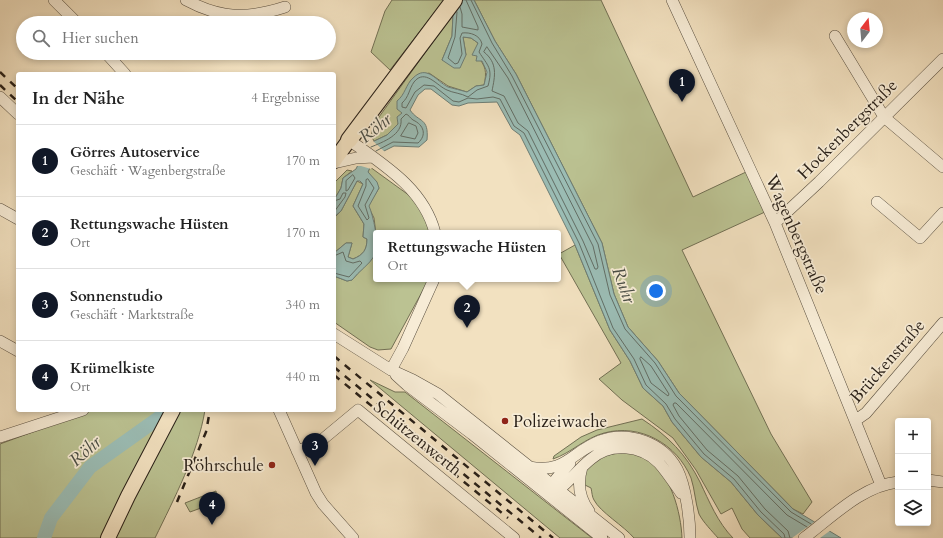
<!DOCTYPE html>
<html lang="de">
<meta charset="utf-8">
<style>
:root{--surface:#fff;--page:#f2f2f2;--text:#222;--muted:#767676;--line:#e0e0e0;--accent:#111827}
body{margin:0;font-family:Cardo,serif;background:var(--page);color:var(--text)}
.controls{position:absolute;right:12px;bottom:12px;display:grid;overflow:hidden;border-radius:4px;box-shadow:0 2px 6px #0003}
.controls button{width:36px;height:36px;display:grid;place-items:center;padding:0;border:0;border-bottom:1px solid var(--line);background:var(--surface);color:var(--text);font:20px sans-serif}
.compass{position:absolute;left:847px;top:12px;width:36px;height:36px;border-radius:50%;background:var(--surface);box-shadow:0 2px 6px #0003;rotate:16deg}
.you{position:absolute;left:656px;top:291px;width:14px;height:14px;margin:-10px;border:3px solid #fff;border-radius:50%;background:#1a73e8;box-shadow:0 0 0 6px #1a73e833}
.badge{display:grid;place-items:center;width:26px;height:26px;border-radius:50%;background:var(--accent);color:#fff;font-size:13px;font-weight:700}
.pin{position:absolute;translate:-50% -33px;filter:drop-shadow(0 1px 2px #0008)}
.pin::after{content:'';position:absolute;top:21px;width:14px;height:12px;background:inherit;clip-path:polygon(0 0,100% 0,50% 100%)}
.popup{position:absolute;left:373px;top:230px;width:188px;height:52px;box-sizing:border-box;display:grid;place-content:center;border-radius:4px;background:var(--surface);filter:drop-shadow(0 1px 3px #0005);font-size:13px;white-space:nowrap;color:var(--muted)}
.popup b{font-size:15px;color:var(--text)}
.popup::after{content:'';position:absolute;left:50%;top:100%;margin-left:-8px;border:8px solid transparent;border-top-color:var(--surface)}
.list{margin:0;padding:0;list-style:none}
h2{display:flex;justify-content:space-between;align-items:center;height:52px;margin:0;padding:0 16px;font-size:17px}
h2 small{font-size:13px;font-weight:400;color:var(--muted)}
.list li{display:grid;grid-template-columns:26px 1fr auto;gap:12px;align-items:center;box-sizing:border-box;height:72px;padding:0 16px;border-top:1px solid var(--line)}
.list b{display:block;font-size:15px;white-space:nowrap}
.list p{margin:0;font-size:13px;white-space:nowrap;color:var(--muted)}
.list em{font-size:13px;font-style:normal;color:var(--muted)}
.icon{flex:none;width:22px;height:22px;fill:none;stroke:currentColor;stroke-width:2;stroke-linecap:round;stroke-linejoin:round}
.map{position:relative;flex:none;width:943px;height:538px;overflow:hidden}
.search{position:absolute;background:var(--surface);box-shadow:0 2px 6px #0003;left:16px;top:16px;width:320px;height:44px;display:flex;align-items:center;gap:10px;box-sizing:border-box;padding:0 14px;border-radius:22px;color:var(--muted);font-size:15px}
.panel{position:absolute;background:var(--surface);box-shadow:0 2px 6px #0003;left:16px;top:72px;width:320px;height:340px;border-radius:4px}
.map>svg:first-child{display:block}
.green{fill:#bbc292;stroke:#727054}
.water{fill:#9bbdb5;stroke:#6d7e76}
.pier{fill:#f2e1c0}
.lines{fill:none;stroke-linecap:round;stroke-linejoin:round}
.shore{stroke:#626e66;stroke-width:1}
.river{stroke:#9bbdb5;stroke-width:14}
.minor-casing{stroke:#5a5041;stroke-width:12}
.major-casing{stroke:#281f17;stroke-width:16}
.highway-casing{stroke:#281f17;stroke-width:18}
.minor{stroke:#f7ecd6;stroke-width:11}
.major{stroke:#f2e1c0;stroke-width:14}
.highway{stroke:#f2e1c0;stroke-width:16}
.rail{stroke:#281f17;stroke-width:2.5;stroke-dasharray:7 7;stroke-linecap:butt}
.poi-dot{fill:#8f2418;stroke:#f7ecd6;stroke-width:1.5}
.labels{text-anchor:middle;stroke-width:3.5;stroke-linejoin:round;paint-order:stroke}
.street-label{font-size:17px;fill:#281f17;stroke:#f7ecd6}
.poi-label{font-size:17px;fill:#281f17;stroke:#f7ecd6;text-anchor:start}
.water-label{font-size:18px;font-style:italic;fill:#4a4e46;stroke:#f7ecd6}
</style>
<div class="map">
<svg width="943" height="538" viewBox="0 0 943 538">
<rect width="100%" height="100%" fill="#f2e1c0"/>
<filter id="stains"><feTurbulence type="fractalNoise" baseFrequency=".005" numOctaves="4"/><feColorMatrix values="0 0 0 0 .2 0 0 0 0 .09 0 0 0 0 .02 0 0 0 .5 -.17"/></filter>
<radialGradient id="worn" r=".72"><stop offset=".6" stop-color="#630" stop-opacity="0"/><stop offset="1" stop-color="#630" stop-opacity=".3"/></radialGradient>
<path class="green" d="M392,0H444L390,70L371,52L385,11Z
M474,0H601L693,197L746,172L765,212L682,250L771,434L812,502L803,514L793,509L679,393L658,361L628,327L614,294L602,243L516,74L495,41Z
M453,14L452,36L442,60L466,55L463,37L471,38L478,43L477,56C486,66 487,72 484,85L476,86L467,92L448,86L429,73L411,80L403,97L402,113L398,124L387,135L374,141C368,133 375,124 379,117Z
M370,167L417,201L431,233L376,234L374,218L368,206L379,188L368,172Z
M347,170L352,171L343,178L341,188L334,200V183Z
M357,181L363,184L353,206L364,224L363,237L367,239C367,250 363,255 353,259L348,257L352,243H346L334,253V218L341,211Z
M575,245L610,330L630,361L643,388L663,406L672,422L701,457L731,482L758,515L782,538H750L742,529L732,508L721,514L696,470L673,438L622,400L599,379L621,363L559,254Z
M376,252V279H429L391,349L378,350L370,347L334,322V276L347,281L352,280Z
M370,380L395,392H405L592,538H560Z
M92,410H205C198,453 174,499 155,538H0V444Z
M642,419C668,436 686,454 700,482C709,501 718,523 733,538H718C712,531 703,522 699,514C695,502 695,490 691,478C677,444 640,423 604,433C585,438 571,453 553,459L554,456L581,437L597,430Z
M626,452C633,454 641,456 647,459C671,473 681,513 682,538H634C624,526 600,512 594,500C592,497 592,492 591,488L583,484C585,479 585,473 587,469C594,455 613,454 626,452Z
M216,491L218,507L201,508L190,512L185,503Z"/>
<path class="water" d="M445,0H474L495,41L516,74L602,243L614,294L628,327L658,361L679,393L793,509L841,538H782L758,515L731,482L701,457L672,422L663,406L643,388L630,361L610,330L575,245L520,135L512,129L497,102L468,103L459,106L452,105L431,89H425L418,95L410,110C419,123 429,117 427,140L419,147L394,146L380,153L372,163L368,172L377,182L379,188L369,206C373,215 380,245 375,255C369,265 359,271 352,280L347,281L334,276V253L346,243H352L348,257L353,259C363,255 367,250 367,239L363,237L364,224L353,206L363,184L360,181H357L341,211L334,217V200L341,188L343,178L356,169L368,144L387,135L398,124L397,117L402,113L397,109V101C405,95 406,84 413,78C427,64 436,81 448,87C454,89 461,90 467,92L476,86L484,85L487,72L482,61H476L477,56L472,55L478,43L471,38L463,37L466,55L460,68H454L442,60L452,36L453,14Z"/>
<path class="pier" d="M372,140L386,153L381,155L371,169L361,166H355L358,154L368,142Z
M817,520L831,530L820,538H792Z"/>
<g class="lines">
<path class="shore" d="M471,0L492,43L512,76L598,244L610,295L625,329L655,363L676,396L791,512L811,524
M460,7L462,14V27L478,30V27L466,0
M457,12L455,37L448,58L455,64L458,63L462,54L460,38L462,33C470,32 480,35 482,44L479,52C488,66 493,68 488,86L477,90L468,97C461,93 453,93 447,90C437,86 425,68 414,82C409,89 409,97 402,103V107L406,108L415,92L424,85L434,86L453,101L459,102L468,98L477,99L493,97L500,99L514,126L524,133L579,243L613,328L634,359L646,385L666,404L675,419L704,454L734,479L761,512L784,534L785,538
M487,47L508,78L593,246L598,267L597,269H595L583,241L528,131L518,123L504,96L492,91C495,76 498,63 484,52Z
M409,123L416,126L418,133L415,139L401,136Z
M371,147C383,142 403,135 401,119L406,114C409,115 410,118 413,120C424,125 427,135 418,143L393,142L376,151
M353,175L355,178L348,190L346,191V181Z
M368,179L374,188L365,205L369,218L367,220L358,206L366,186V180Z
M334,201L340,199L343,193H346L345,197L334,212
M334,256L343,252L346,261L353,263L360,261L362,263L349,277L334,273
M641,357L651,366L669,394L668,396L651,383L640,359Z
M790,538L788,531L765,509L738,476L707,450L679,416L673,405L674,403H676L787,515L807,527"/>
<path class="river" d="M44,538L51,518L90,467L170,410"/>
<defs>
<path id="minor" d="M54,0L77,23
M186,0C221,19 248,19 285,7
M672,0L775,223L881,485
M835,36L884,117L943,167
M106,53L125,74
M0,97L18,114
M349,140C384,165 424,189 435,233
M334,163L356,158L373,157
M877,202L920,238L943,213
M0,209L18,219
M775,223L819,182L943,59
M334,334L391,370L413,380L438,394L619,538
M0,341L18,351
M391,370L403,348L434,279
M396,375L407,385L472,434L602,538
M279,410L316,493L323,504L353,538
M856,420L866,413L943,323
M0,437L83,410
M297,451L317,444L358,410L514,538
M529,467C566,474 571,452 600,441C629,430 663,443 677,469C686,487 690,519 690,538
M582,467C577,484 579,498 589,511
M928,480L943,482
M551,492L556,479L570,463
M552,495C567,485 577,470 591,459C610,442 641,445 659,463C667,472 674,483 681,493
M804,538C832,517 862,486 898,482"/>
<path id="major" d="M334,161L349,140
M108,538L128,496L173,410"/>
<path id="highway" d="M349,140L454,0"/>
</defs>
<use href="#minor" class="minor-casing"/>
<use href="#major" class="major-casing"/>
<use href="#highway" class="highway-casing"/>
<use href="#minor" class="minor"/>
<use href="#major" class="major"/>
<use href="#highway" class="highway"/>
<path class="rail" d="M0,72L18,89
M0,85L18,102
M334,356L553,538
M334,367L541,538
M334,375L508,518
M177,502L206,432L210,410"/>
</g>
<g class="poi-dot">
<circle cx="505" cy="421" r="4"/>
<circle cx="272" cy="465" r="4"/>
</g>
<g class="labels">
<g class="street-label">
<text transform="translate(847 129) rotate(-45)" y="6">Hockenbergstraße</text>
<text transform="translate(797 234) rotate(66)" y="6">Wagenbergstraße</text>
<text transform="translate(887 361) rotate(-49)" y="6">Brückenstraße</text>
<text transform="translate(418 438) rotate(39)" y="6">Schützenwerth</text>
</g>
<g class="poi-label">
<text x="513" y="427">Polizeiwache</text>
<text x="264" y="471" text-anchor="end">Röhrschule</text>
</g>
<g class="water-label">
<text transform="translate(375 128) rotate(-39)" y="6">Röhr</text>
<text transform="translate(624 285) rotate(70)" y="6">Ruhr</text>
<text transform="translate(85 451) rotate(-42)" y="6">Röhr</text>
</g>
</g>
<rect width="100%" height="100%" filter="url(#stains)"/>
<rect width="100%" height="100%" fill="url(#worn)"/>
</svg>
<div class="controls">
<button>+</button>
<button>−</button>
<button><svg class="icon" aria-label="layers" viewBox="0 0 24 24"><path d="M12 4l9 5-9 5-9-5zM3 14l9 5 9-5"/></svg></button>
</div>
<svg class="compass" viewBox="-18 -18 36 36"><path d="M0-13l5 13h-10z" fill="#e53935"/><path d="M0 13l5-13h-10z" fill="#767676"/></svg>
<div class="you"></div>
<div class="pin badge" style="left:682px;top:102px">1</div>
<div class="pin badge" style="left:467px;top:328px">2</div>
<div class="popup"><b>Rettungswache Hüsten</b>Ort</div>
<div class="pin badge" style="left:315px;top:466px">3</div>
<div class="pin badge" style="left:212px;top:525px">4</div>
<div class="search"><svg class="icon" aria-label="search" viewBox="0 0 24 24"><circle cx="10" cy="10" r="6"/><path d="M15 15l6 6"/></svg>Hier suchen</div>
<section class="panel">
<h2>In der Nähe<small>4 Ergebnisse</small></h2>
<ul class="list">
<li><span class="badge">1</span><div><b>Görres Autoservice</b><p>Geschäft · Wagenbergstraße</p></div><em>170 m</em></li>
<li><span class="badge">2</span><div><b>Rettungswache Hüsten</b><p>Ort</p></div><em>170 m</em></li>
<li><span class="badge">3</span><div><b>Sonnenstudio</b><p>Geschäft · Marktstraße</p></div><em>340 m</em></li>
<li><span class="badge">4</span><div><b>Krümelkiste</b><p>Ort</p></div><em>440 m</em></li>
</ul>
</section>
</div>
